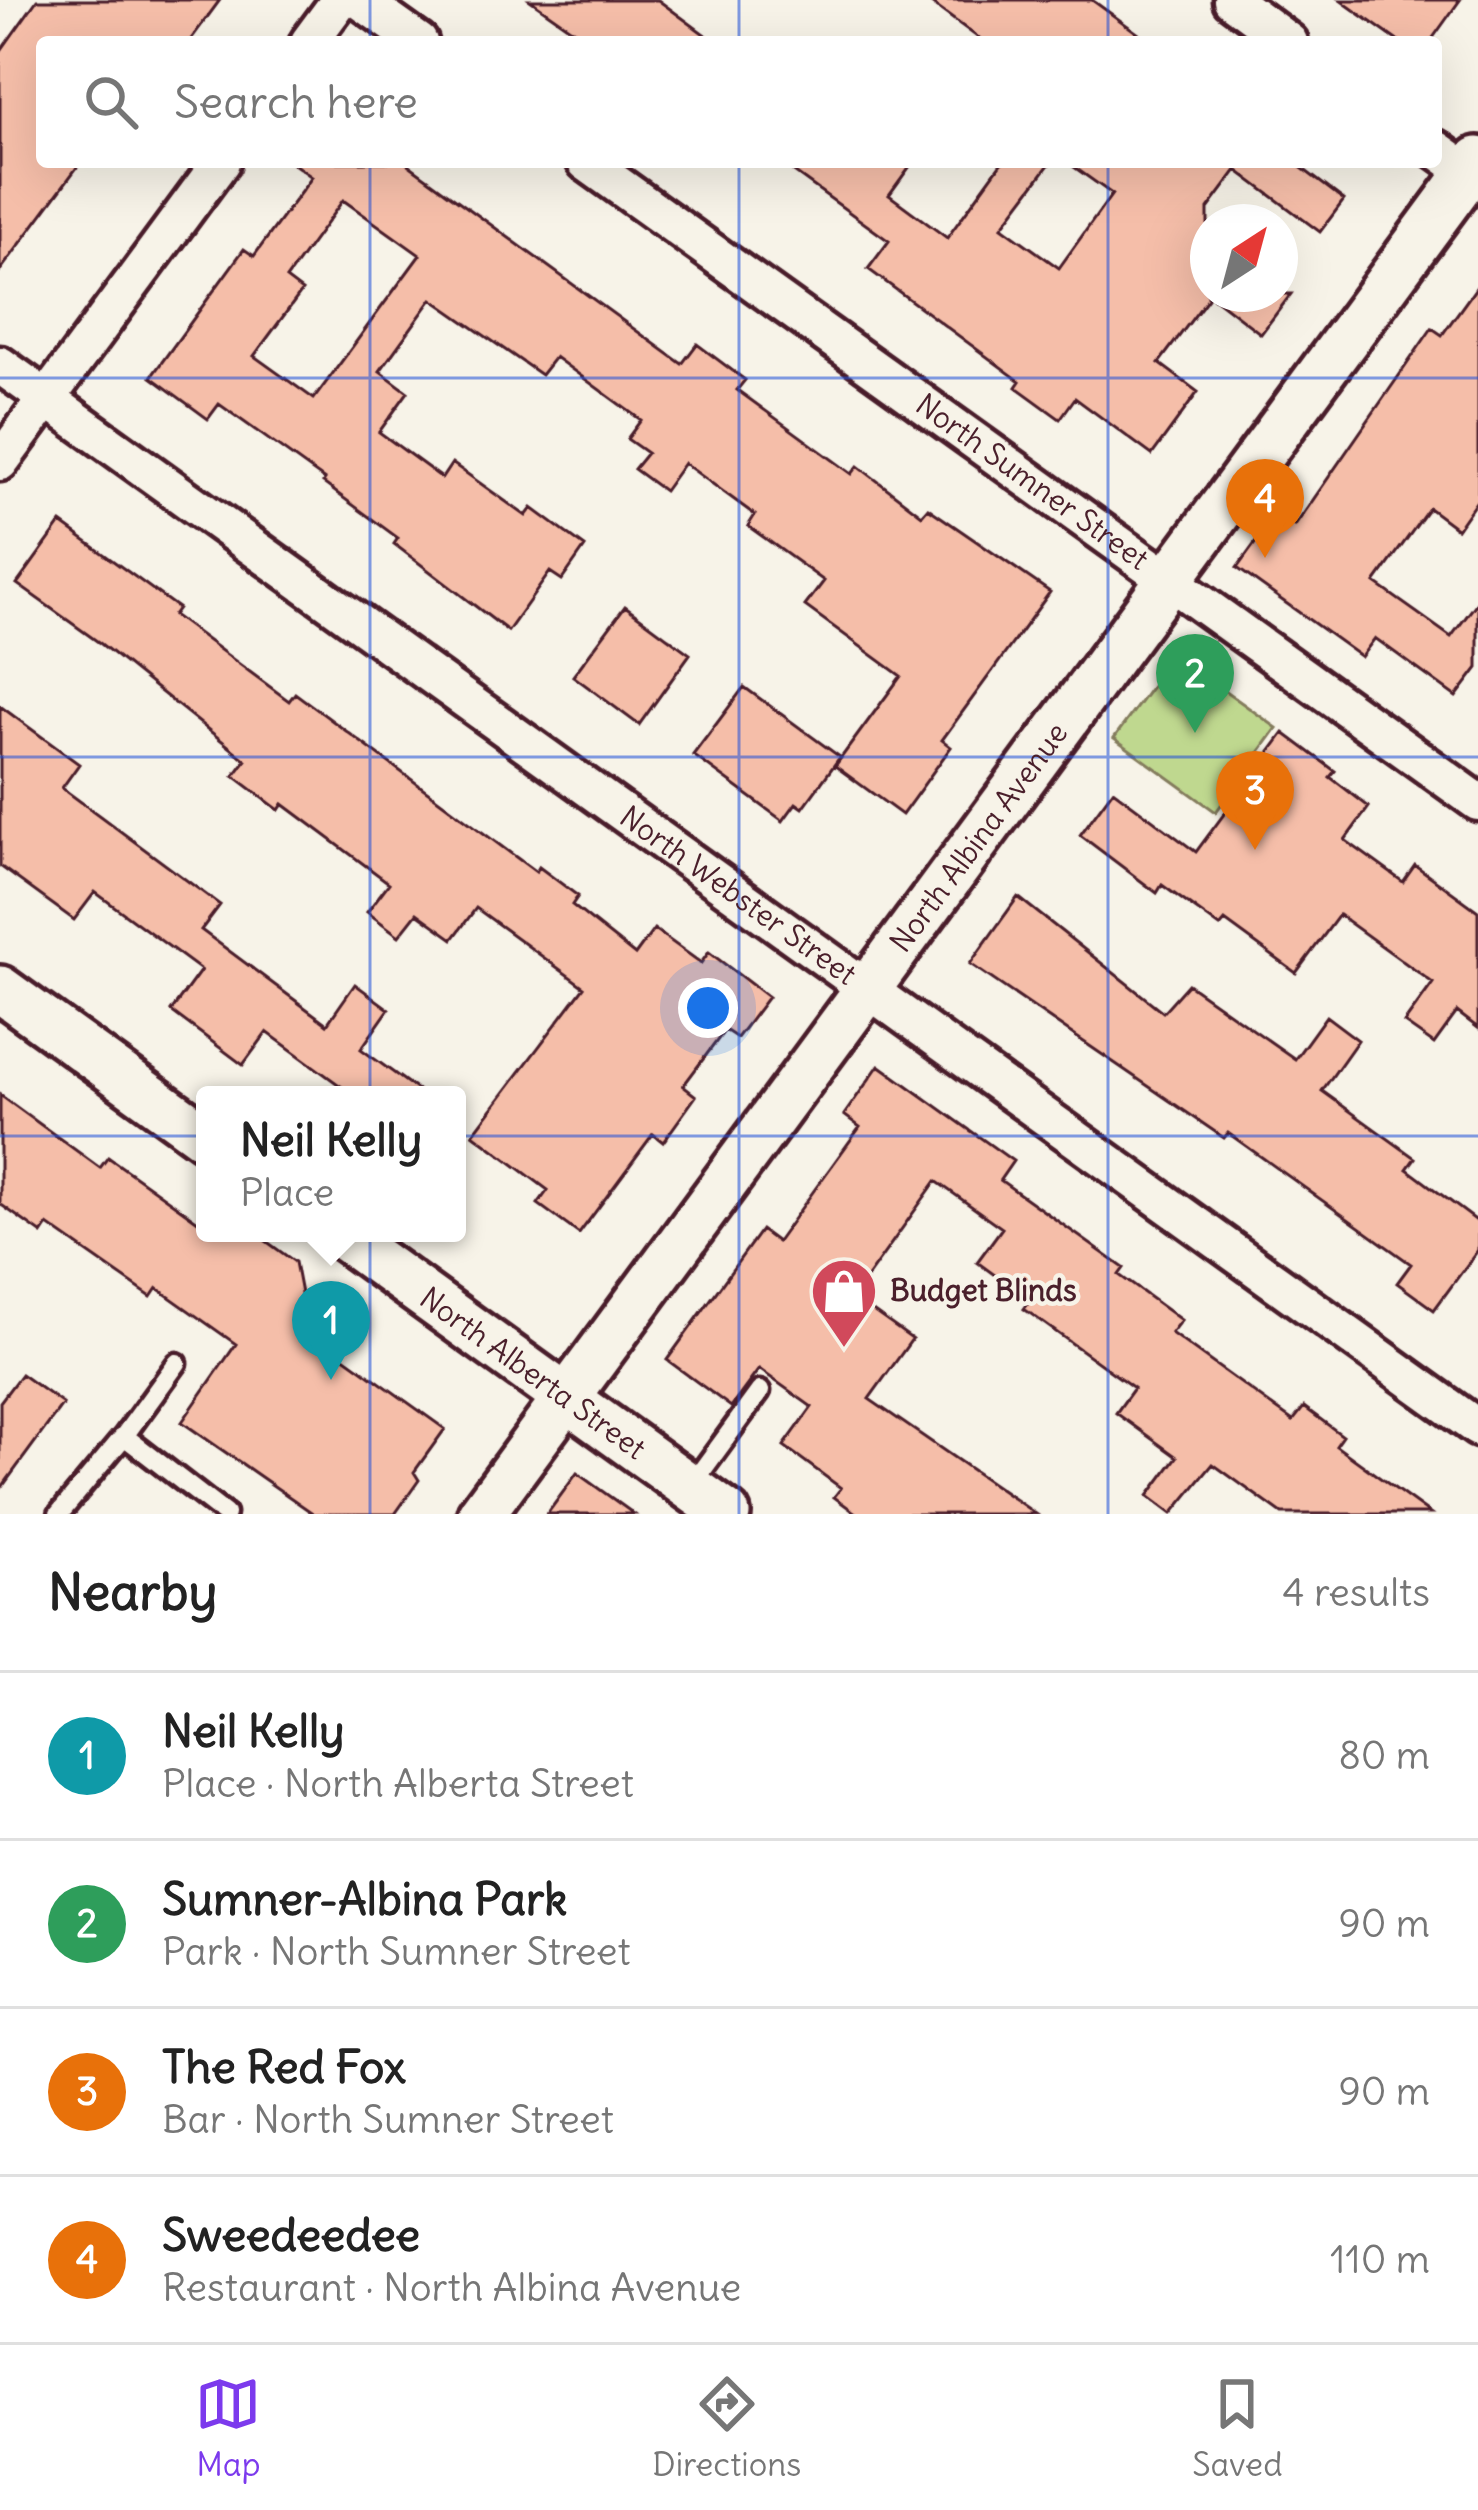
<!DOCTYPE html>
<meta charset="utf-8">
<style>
:root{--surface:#fff;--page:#f2f2f2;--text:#222;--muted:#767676;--line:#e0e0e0;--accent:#7c3aed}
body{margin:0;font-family:Delius,sans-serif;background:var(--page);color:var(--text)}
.compass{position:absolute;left:1190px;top:204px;width:108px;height:108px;border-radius:50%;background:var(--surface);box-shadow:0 12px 48px #0002;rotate:36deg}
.you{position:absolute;left:708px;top:1008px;width:42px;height:42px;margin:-30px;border:9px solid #fff;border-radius:50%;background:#1a73e8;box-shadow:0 0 0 18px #1a73e833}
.badge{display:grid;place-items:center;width:78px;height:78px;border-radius:50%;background:var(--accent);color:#fff;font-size:39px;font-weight:700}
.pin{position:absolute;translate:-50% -99px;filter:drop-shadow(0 3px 6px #0008)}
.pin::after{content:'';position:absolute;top:63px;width:42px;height:36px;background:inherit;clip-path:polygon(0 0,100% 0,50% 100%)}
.popup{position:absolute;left:196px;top:1086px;width:270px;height:156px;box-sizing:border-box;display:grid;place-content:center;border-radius:12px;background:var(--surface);filter:drop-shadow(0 3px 9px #0005);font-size:39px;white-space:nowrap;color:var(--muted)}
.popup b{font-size:45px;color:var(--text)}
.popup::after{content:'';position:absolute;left:50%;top:100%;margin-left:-24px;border:24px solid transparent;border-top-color:var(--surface)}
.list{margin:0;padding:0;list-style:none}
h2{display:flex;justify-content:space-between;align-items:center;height:156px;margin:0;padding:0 48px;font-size:51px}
h2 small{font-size:39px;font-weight:400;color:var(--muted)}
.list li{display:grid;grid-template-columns:78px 1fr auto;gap:36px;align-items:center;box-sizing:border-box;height:168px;padding:0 48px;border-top:3px solid var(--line)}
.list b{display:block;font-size:45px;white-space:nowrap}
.list p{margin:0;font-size:39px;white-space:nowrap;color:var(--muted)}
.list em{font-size:39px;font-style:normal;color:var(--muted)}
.icon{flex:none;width:66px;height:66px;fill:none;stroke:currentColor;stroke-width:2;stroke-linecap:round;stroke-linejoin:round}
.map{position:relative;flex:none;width:1478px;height:1514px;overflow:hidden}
.search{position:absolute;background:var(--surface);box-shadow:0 12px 48px #0002;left:36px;right:36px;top:36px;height:132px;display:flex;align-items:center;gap:30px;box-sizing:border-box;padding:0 42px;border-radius:12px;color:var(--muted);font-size:45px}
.sheet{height:828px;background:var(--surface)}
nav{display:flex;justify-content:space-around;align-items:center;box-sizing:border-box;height:168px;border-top:3px solid var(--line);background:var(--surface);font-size:33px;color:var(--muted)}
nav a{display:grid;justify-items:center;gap:6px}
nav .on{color:var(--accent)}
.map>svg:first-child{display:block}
.green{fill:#bfd88f;stroke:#847c5d;stroke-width:3}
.building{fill:#f5bea9;stroke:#4a1f2b;stroke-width:3;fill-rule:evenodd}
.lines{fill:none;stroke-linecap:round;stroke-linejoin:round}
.service-casing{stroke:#4a1f2b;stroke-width:27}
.minor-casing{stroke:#4a1f2b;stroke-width:45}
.tertiary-casing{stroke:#4a1f2b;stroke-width:54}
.service{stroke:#f7f3e8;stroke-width:18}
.minor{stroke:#f7f3e8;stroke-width:36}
.tertiary{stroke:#f7f3e8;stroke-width:45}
.grid{fill:none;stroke:#1d4ed8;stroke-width:3;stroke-opacity:0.55}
.labels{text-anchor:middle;stroke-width:9;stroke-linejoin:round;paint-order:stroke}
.street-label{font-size:30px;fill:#4a1f2b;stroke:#f7f3e8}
.poi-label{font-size:30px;font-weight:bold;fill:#4a1f2b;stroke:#f7f3e8;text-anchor:start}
</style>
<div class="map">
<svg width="1478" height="1514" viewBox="0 0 1478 1514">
<rect width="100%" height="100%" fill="#f7f3e8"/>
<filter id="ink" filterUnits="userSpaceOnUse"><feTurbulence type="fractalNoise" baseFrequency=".00833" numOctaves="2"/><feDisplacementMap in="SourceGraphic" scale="24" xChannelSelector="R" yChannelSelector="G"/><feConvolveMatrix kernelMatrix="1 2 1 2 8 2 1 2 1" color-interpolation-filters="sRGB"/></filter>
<g filter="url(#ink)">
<path class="green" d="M1175,655L1277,728L1216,812L1114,738Z"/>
<path class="building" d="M37,0H220L189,42H42V162H81L0,271V52Z
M530,0H658L715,42H590Z
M927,0H1092L1150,42H984Z
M1340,0H1460L1430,42H1399Z
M291,162H405L682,364L697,344L745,380L737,390L852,474L858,466L922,515L928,508L1050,592L942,740L951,747L902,815L835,766L901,676L805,606L824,581L748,526L755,515L684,463L664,491L634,469L647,453L627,439L641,420L555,357L541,375L432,299L380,371L408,392L379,432L442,478L452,463L526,516L532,508L585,547L562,580L550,572L508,631L394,544L398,538L323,483L325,480L219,404L208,419L151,377L244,249L254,256L312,177ZM343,200L420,255L314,399L254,356L302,291L286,279Z
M780,162H913L889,195L947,238L1002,162H1051L1002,227L1059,268L1112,194L1067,162H1294L1344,200L1320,232L1237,170L1208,209V298L1159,363L1198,392L1152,455L1075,398L1060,419L1016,387L1020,381L868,269L889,241Z
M1478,285V499L1457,529L1429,508L1375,583L1451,637L1478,601V668L1456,697L1375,638L1361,657L1237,568L1277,513L1295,526L1432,328L1442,335Z
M1209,294H1291L1261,334Z
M61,523L178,608L173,615L289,701L295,693L536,872L539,867L578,896L572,905L635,955L654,929L701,963L709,952L768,997L737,1038L725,1030L683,1086L696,1096L663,1142L653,1134L579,1234L538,1204L548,1190L473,1134L584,987L476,908L453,939L417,913L399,936L367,912L389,883L283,804L279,810L234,776L246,760L101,644L17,584Z
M625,606L690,654L639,725L573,676Z
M744,687L840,757L803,808L796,803L783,821L693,755Z
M0,706L79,764L62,788L220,905L201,930L327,1024L355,984L389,1009L361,1049L424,1095H353L267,1032L243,1065L171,1011L201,970L95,892L74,920L0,866Z
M1284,733L1335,771L1330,777L1369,807L1345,840L1403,882L1415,865L1478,911V1028L1457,1012L1434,1044L1404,1023L1433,983L1339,915L1296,973L1225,921L1220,927L1162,885L1157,893L1080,835L1113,790L1196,852Z
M1018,897L1163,1012L1188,984L1295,1059L1326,1016L1358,1040L1322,1091L1415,1158L1407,1169L1478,1222V1250L1434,1310L1397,1283L1411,1264L1228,1133L1224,1138L970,964Z
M879,1065L1013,1161L1000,1180L1124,1268L1119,1275L1181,1320L1171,1333L1293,1421L1304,1407L1343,1436L1336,1446L1430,1514H1282L1213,1464L1172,1514L1148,1496L1177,1457L1116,1413L1134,1388L1024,1309L1030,1301L977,1262L1002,1228L936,1181L853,1297L912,1339L869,1399L1036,1514H857L834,1497L841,1488L784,1446L812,1407L759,1369L731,1407L667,1360L761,1230L777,1242L815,1189L860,1127L844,1115Z
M0,1095L100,1168L108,1157L205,1226V1233H255L295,1262L308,1331L445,1429L414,1472L419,1480L395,1514H314L182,1422L236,1344L157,1288L151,1297L48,1225L42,1234L0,1204Z
M21,1374L63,1404L0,1490V1402Z
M577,1473L634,1514H547Z"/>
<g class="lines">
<defs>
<path id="service" d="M177,1363L124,1436L225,1514
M690,1487L760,1391
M59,1514L124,1436"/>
<g id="minor">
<path d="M360,0L419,42"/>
<path d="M1232,0L1289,42"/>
<path d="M309,42L340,0"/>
<path d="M1436,149L1478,179"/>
<path id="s1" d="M586,162L1478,802"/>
<path id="s2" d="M0,365L1478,1428"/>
<path d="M0,462L221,162"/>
</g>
<g id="tertiary">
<path d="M0,989L205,1137"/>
<path id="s3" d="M338,1233L727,1514"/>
<path id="s4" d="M481,1514L1478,160"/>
</g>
</defs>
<use href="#service" class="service-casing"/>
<use href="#minor" class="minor-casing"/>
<use href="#tertiary" class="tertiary-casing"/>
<use href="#service" class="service"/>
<use href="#minor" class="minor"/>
<use href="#tertiary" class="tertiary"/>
</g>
</g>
<path class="grid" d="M370,0V42M739,0V42M1108,0V42M370,162V1514M739,162V1514M1108,162V1514M0,378H1478M0,757H1478M0,1136H1478"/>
<defs>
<symbol id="shop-pin" viewBox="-11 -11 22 30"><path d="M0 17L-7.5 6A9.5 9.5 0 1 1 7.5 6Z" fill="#d1495b" stroke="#f7f3e8"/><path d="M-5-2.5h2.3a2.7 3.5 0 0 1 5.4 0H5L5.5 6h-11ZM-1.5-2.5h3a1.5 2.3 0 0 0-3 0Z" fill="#fff"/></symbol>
</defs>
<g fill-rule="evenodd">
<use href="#shop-pin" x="806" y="1253" width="76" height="104"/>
</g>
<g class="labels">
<g class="street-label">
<text dy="10" stroke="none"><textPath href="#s1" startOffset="549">North Sumner Street</textPath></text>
<text dy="10" stroke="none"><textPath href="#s4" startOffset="840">North Albina Avenue</textPath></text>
<text dy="10" stroke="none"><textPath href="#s2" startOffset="909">North Webster Street</textPath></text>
<text dy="10" stroke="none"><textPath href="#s3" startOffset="240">North Alberta Street</textPath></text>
</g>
<g class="poi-label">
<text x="890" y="1301">Budget Blinds</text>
</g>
</g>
</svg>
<svg class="compass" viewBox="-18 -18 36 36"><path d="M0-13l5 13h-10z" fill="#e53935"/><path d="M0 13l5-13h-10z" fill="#767676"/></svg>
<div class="you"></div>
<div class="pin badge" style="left:331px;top:1380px;background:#0f9aa8">1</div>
<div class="popup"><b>Neil Kelly</b>Place</div>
<div class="pin badge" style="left:1195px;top:733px;background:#2e9e5b">2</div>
<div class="pin badge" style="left:1255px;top:850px;background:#e8710a">3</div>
<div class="pin badge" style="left:1265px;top:558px;background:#e8710a">4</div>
<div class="search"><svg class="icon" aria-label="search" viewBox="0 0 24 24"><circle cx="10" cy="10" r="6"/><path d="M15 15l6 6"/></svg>Search here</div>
</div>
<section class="sheet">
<h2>Nearby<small>4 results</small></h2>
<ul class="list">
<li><span class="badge" style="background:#0f9aa8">1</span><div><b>Neil Kelly</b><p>Place · North Alberta Street</p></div><em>80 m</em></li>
<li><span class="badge" style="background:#2e9e5b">2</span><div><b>Sumner-Albina Park</b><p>Park · North Sumner Street</p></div><em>90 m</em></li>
<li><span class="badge" style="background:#e8710a">3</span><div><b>The Red Fox</b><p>Bar · North Sumner Street</p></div><em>90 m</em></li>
<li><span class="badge" style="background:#e8710a">4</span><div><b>Sweedeedee</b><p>Restaurant · North Albina Avenue</p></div><em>110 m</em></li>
</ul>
</section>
<nav>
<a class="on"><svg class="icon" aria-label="map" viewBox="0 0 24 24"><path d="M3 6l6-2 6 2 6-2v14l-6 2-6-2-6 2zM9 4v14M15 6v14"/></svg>Map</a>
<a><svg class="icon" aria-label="directions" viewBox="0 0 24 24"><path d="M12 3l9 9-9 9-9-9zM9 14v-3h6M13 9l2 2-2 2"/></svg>Directions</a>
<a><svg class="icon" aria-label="saved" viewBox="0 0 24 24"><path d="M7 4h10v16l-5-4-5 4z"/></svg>Saved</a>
</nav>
